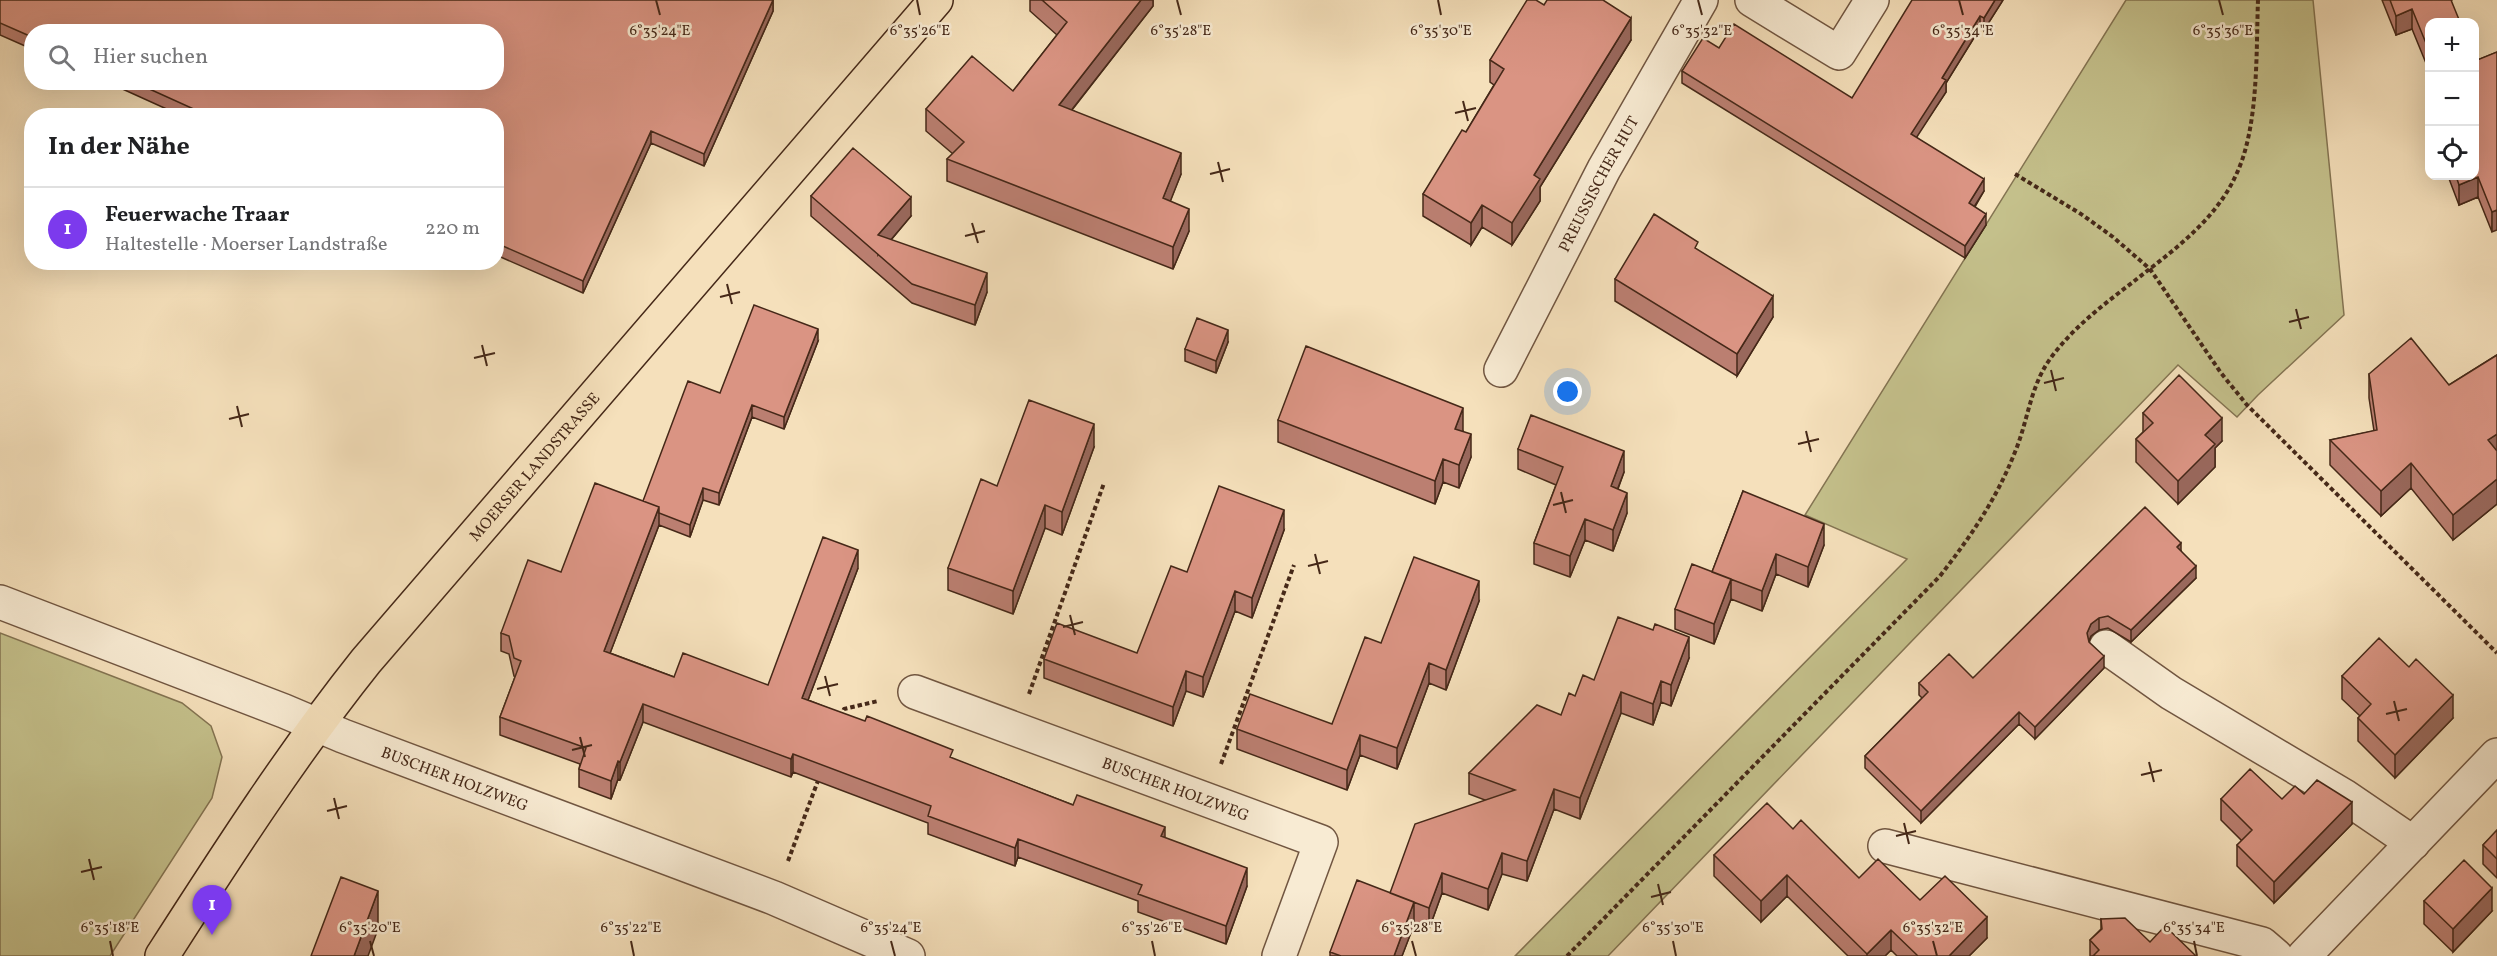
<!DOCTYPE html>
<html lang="de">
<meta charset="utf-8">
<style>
:root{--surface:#fff;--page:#f2f2f2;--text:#202124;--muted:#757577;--line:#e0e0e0;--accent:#7c3aed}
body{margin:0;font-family:Vollkorn,serif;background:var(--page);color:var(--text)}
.controls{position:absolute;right:18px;top:18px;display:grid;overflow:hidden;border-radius:12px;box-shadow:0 6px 24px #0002}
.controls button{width:54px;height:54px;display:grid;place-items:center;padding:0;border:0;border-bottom:2px solid var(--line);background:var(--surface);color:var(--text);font:30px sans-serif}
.you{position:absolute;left:1568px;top:392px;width:21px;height:21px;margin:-15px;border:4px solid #fff;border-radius:50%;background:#1a73e8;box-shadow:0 0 0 9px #1a73e833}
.badge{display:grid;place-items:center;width:39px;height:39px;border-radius:50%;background:var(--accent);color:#fff;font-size:20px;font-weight:700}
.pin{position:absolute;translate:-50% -50px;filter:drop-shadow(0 2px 3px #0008)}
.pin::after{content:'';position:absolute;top:32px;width:21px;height:18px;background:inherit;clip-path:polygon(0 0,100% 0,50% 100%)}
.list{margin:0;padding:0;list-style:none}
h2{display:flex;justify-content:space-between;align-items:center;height:78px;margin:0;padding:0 24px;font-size:26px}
h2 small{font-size:20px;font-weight:400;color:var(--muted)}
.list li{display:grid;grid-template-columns:39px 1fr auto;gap:18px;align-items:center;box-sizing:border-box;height:84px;padding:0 24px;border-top:2px solid var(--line)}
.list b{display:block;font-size:22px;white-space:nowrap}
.list p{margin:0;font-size:20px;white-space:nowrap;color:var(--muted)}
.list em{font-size:20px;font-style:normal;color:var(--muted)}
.icon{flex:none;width:33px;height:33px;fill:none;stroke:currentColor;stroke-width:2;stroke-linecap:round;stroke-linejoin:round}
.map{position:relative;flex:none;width:2497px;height:956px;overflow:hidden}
.search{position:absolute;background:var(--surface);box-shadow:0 6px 24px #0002;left:24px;top:24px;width:480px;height:66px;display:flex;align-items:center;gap:15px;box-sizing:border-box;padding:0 21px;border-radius:24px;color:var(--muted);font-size:22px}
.panel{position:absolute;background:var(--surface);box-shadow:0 6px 24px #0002;left:24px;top:108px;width:480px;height:162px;border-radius:24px}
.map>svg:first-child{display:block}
.green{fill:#c4c08b;stroke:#847452;stroke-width:1.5}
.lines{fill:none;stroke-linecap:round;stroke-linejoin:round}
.minor-casing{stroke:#715641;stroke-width:36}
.major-casing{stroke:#452818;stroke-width:36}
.path{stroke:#452818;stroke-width:4;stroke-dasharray:4.5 3;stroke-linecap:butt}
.minor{stroke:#f8ebd3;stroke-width:33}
.major{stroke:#f5e0bb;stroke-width:33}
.wall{fill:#bb7f71;stroke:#452818;stroke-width:1.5}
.shaded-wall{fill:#99685c;stroke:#452818;stroke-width:1.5}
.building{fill:#da9483;stroke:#452818;stroke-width:1.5}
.ticks{fill:none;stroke:#452818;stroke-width:2}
.labels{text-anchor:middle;stroke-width:5;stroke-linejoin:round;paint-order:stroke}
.street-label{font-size:16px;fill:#452818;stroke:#f8ebd3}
.ticks-label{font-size:15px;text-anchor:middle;fill:#452818;stroke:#f8ebd3;stroke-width:5;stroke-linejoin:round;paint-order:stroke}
</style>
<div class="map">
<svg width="2497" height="956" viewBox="0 0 2497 956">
<rect width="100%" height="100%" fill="#f5e0bb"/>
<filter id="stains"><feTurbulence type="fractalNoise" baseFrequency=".00333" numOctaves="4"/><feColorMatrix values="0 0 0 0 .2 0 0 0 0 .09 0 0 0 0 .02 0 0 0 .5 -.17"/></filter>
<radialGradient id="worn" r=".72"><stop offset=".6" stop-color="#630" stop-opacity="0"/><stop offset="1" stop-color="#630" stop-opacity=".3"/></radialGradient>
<path class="green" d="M2126,0H2313L2344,315L2258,395L2237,417L2178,365L1608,956H1515L1907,559L1805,515Z
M0,633L182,703L211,726L222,757L212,798L110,956H0Z"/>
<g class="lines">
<defs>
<g id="minor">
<path d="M1752,0L1839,53L1872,0"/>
<path id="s1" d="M1501,370L1604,169L1701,0"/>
<path id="s2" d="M0,602L284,711L343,736L774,898L908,956"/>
<path d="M2106,647L2171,693L2344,796L2413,843"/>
<path id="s3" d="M915,692L1321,842L1279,956"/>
<path d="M1885,846L2262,944L2276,956"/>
<path d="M2304,956L2497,755"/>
</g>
<g id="major">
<path id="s4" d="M162,956C227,855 291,755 366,661L936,0"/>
</g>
</defs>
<use href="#minor" class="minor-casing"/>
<use href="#major" class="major-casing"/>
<path class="path" d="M2015,174L2081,214L2113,237L2150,269L2221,373L2247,405L2497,653
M1029,694L1104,483
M841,717L844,709L878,701
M1221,764L1294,565
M788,861L819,778
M1567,956L1940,576C1971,536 1996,500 2015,452C2028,421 2030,387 2050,359C2076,323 2113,298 2147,271C2181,245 2218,215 2236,175C2259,127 2256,53 2258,0"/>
<use href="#minor" class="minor"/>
<use href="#major" class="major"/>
</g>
<path class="wall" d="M0,0H773V11L704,166L651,143L583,293L496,255V116H182L107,82H496L32,32V49L0,35Z
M1030,0H1153V6L1072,110L1181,174L1170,201L1189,231L1173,269L947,181V159L953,154L926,131V109L1013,91L1057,35L1030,11Z
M2003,0L1984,30L1980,28L1946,83V92L1916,137L1984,191L1975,207L1986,225L1965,258L1682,83V71L1719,48L1852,98Z
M2382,0H2452L2430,22V73L2412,29L2396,35Z
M1544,5L1631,40L1540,187V201L1512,245L1482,227L1471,245L1423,216V194L1466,132L1494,85L1490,82V60Z
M2497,52L2492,232L2478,197L2459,205L2448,176H2475V61Z
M811,196L911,216L891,240L987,292L975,325L912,303L811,216Z
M1615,279L1773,317L1737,376L1615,301Z
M818,341L784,429L752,417L719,505L703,500L690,537L659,525L610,653L674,677L768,685L858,568L808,700L953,759L1073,805L1165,838L1247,886L1226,944L1138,912V901L1018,857L1015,866L928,834V823L793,772L791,777L643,722L620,780L618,779L611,799L579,787V769L580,764L500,735V717L515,677L514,676L509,654L501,651V633L561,572L643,501L720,393Z
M1228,342L1216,373L1185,361V349Z
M2497,355V504L2453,540L2411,488L2381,516L2330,465V440L2374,431L2369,398V374L2449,385Z
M2143,413L2222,441L2215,448V467L2178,504L2136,462V439L2143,432Z
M1278,420L1463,431L1471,457L1459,488L1443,482L1435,504L1278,442Z
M1094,447L1062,535L1045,528L1013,614L948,590V568L997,486Z
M1518,449L1624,472L1618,489L1627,513L1613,551L1585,540L1570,577L1534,564V543L1556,485L1518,469Z
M1743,491L1824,545L1808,587L1776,574L1762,611L1731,599L1714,644L1675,629V609L1712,572Z
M1284,530L1252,618L1235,611L1203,697L1186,691L1173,726L1044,678V659L1137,653L1187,572Z
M2181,551L2196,578L2131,642L2108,628L2099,630L2091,636L2089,642L2104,668L2035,739L2019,724L1921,823L1865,768V756L1922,698L1919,695V683L1973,678Z
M1479,601L1446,690L1429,683L1397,769L1360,755L1347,790L1237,749V729L1332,724L1381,643Z
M1689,658L1671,706L1661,702L1653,725L1621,713L1580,819L1554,809L1527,881L1502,874L1488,910L1442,893L1429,929L1414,924L1402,956H1330V952L1390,893L1485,800L1469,794V773L1561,715L1575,696L1594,680Z
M2342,676L2453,718L2395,778L2358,741V718L2360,716L2342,699Z
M2304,794L2352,824L2274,903L2237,866V845L2242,841L2221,820V799H2282Z
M1793,829L1859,878L1920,900L1987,938L1969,956H1897L1891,950L1885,956H1848L1787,896L1761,922L1714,876V855Z
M2497,830V878L2483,864V845Z
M2424,901L2492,911L2453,952L2424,924Z
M2101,919L2150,942L2196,956H2090V940L2101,929Z"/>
<path class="shaded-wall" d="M773,0V11L704,166V154Z
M1141,0H1153V6L1059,126V105Z
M1995,0H2003L1984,30V18Z
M2412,9V29L2396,35V16Z
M1980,16V28L1946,83V92L1911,146V134L1942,78Z
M1631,18V40L1540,187V201L1512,245V223L1534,175Z
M651,131V143L583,293V281Z
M1181,153V174L1163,220V198Z
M2478,177V197L2459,205V185Z
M1984,179V191L1969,215V203Z
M911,197V216L878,255V235Z
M1482,205V227L1471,245V223Z
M1189,209V231L1173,269V247Z
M2497,210V230L2492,232V212Z
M1986,214V225L1965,258V246Z
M987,273V292L975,325V305Z
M1773,296V317L1737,376V354Z
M818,329V341L784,429V417Z
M1228,330V342L1216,373V361Z
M752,405V417L719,505V493Z
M1463,408V431L1455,451V429Z
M2222,418V441L2215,448V467L2178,504V481L2205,435Z
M1094,424V447L1062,535V512Z
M1471,434V457L1459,488V465Z
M2497,434V459L2488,440Z
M1624,451V472L1611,506V486Z
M1443,459V482L1435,504V481Z
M2411,463V488L2381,516V491Z
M2497,479V504L2453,540V515Z
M703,488V500L690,537V525Z
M1627,493V513L1613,551V530Z
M1045,505V528L1013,614V591Z
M659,507V525L604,669V651Z
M1284,510V530L1252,618V598Z
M1585,519V540L1570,577V556Z
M1824,524V545L1808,587V567Z
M2181,543V555L2177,547Z
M858,550V568L802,716V698Z
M1776,554V574L1762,611V591Z
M2196,566V578L2131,642V630Z
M1731,579V599L1714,644V624Z
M1479,581V601L1446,690V670Z
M1235,591V611L1203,697V677Z
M2099,618V630L2091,636L2087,645V633L2091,624Z
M1689,637V658L1671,706V685Z
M2104,656V668L2035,739V727Z
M1429,663V683L1397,769V748Z
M1186,671V691L1173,726V707Z
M1661,681V702L1653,725V704Z
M1621,692V713L1580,819V798Z
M2453,695V718L2395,778V755Z
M643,704V722L620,780V762Z
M2019,712V724L1921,823V811Z
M1360,735V755L1347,790V770Z
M793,754V772L791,777V759Z
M618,761V779L611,799V781Z
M1554,789V809L1527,881V861Z
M2352,802V824L2274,903V882Z
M1165,827V845L1161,836Z
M1018,839V857L1015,866V848Z
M1502,853V874L1488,910V889Z
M1247,868V886L1226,944V926Z
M1442,873V893L1429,929V908Z
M1787,875V896L1761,922V901Z
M2492,888V911L2453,952V929Z
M378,891V929L368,956H354Z
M1414,902V925L1402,956H1394Z
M1987,917V938L1969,956H1949Z
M1891,930V950L1885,956H1867V954Z"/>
<path class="building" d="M0,0H773L704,154L651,131L583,281L496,243V116H209L134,82H496V32H32V37L0,23Z
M1042,0H1141L1059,105L1181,153L1163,198L1189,209L1173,247L947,159L964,142L926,109L972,56L1013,91L1067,22Z
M1527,0H1536L1544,5L1547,0H1603L1631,18L1534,175L1540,179L1512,223L1482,205L1471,223L1423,194L1462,130L1466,132L1504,69L1490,60Z
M1912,0H1995L1984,18L1980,16L1942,78L1946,80L1911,134L1984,179L1969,203L1986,214L1965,246L1682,71L1703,38L1719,48L1734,24L1852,98Z
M2390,0H2451L2460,22H2430V53L2412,9L2396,16Z
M2497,52V210L2492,212L2478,177L2459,185L2456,176H2475V60V61Z
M853,148L911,197L878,235L987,273L975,305L912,284L811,196Z
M1654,214L1698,242L1695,248L1773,296L1737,354L1615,279Z
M754,305L818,329L784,417L752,405L719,493L703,488L690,525L659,513V507L643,501L688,381L720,393Z
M1197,318L1228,330L1216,361L1185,349Z
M2411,338L2449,385L2497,355V434L2488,440L2497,451V479L2453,515L2411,463L2381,491L2330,440L2377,430L2369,374Z
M1306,346L1463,408L1455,429L1471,434L1459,465L1443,459L1435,481L1278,420Z
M2179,375L2222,418L2205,435L2215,444L2178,481L2136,439L2153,423L2143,413Z
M1029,400L1094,424L1062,512L1045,505L1013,591L948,568L981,479L997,486Z
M1531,415L1624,451L1611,486L1627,493L1613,530L1585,519L1570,556L1534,543L1563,467L1518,449Z
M595,483L659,507L604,651L674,677L683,653L768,685L823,537L858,550L802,698L865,721L867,716L953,750L950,757L1073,805L1077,795L1165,827L1161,836L1247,868L1226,926L1138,894L1142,885L1018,839L1015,848L928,816L931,806L793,754L791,759L643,704L620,762L618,761L611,781L579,769L586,748L500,717L521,661L514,658L509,636L501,633L528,560L561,572Z
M1219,486L1284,510L1252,598L1235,591L1203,677L1186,671L1173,707L1044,659L1057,623L1137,653L1171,566L1187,572Z
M1743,491L1824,524L1808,567L1776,554L1762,591L1712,572Z
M2145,507L2181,543L2177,547L2196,566L2131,630L2108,616L2099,618L2091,624L2087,633L2089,642L2104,656L2035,727L2019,712L1921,811L1865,756L1928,692L1919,683L1949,654L1973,678Z
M1414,557L1479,581L1446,670L1429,663L1397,748L1360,735L1347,770L1237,729L1250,694L1332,724L1365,637L1381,643Z
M1692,564L1731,579L1714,624L1675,609Z
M1618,617L1653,630L1655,624L1689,637L1671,685L1661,681L1653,704L1621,692L1580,798L1554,789L1527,861L1502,853L1488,889L1442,873L1429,908L1390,893L1415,824L1515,790L1469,773L1537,705L1561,715L1569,693L1575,696L1583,675L1594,680Z
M2379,638L2409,667L2416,659L2453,695L2395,755L2358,718L2371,704L2342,676Z
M2250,769L2282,799L2295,786L2304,794L2317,780L2352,802L2274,882L2237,845L2252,830L2221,799Z
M1767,803L1793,829L1801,820L1859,878L1878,859L1920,900L1945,876L1987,917L1949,956H1918L1891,930L1867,954L1787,875L1761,901L1714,855Z
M2497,830V859L2483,845Z
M2464,860L2492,888L2453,929L2424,901Z
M341,877L378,891L354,956H311Z
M1357,880L1414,902L1394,956H1341L1330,952Z
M2125,918L2150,942L2165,926L2196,956H2093L2099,950L2090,940L2102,929L2101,919Z"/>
<path class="ticks" d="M656,0L660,15M917,0L920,15M1177,0L1181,15M1438,0L1441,15M1698,0L1702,15M1959,0L1963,15M2219,0L2223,15M1463,101L1468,121M1455,113L1476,108M1218,162L1223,182M1210,174L1230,169M972,223L978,243M965,236L985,231M727,284L732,304M720,297L740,292M2296,309L2301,329M2289,322L2309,317M482,345L487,366M474,358L495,353M2051,370L2056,391M2044,383L2064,378M237,406L242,427M229,419L249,414M1806,431L1811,452M1798,444L1819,439M1561,492L1566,513M1553,505L1573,500M1315,554L1320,574M1308,566L1328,561M1070,615L1075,635M1063,627L1083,622M825,676L830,696M817,689L838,684M2394,701L2399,721M2386,714L2407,709M580,737L585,757M572,750L592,745M2149,762L2154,782M2141,775L2162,770M334,798L339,819M327,811L347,806M1904,823L1909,844M1896,836L1916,831M89,859L94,880M81,872L102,867M1658,884L1663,905M1651,897L1671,892M110,941L113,956M370,941L374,956M631,941L634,956M891,941L895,956M1152,941L1155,956M1412,941L1416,956M1673,941L1676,956M1933,941L1937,956M2194,941L2197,956"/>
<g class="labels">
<g class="street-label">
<text dy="6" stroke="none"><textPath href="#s1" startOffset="210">PREUSSISCHER HUT</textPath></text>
<text dy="6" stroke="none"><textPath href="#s4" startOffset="616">MOERSER LANDSTRASSE</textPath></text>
<text dy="6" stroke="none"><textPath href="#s2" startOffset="488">BUSCHER HOLZWEG</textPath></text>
<text dy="6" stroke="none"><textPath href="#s3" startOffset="278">BUSCHER HOLZWEG</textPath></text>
</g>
</g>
<g class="ticks-label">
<text x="660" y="35">6°35'24"E</text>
<text x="920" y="35">6°35'26"E</text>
<text x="1181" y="35">6°35'28"E</text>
<text x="1441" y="35">6°35'30"E</text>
<text x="1702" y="35">6°35'32"E</text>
<text x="1963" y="35">6°35'34"E</text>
<text x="2223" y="35">6°35'36"E</text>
<text x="110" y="932">6°35'18"E</text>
<text x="370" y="932">6°35'20"E</text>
<text x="631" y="932">6°35'22"E</text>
<text x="891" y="932">6°35'24"E</text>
<text x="1152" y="932">6°35'26"E</text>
<text x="1412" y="932">6°35'28"E</text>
<text x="1673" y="932">6°35'30"E</text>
<text x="1933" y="932">6°35'32"E</text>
<text x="2194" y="932">6°35'34"E</text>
</g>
<rect width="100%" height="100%" filter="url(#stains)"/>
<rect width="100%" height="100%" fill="url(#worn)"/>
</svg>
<div class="controls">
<button>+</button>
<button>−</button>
<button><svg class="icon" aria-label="locate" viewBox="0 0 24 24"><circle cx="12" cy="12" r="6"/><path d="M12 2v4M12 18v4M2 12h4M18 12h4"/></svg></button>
</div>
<div class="you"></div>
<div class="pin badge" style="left:212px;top:935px">1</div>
<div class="search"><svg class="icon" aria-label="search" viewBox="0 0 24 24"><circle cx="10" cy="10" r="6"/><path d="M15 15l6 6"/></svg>Hier suchen</div>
<section class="panel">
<h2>In der Nähe<small></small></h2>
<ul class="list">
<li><span class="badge">1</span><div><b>Feuerwache Traar</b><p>Haltestelle · Moerser Landstraße</p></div><em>220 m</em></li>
</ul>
</section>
</div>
